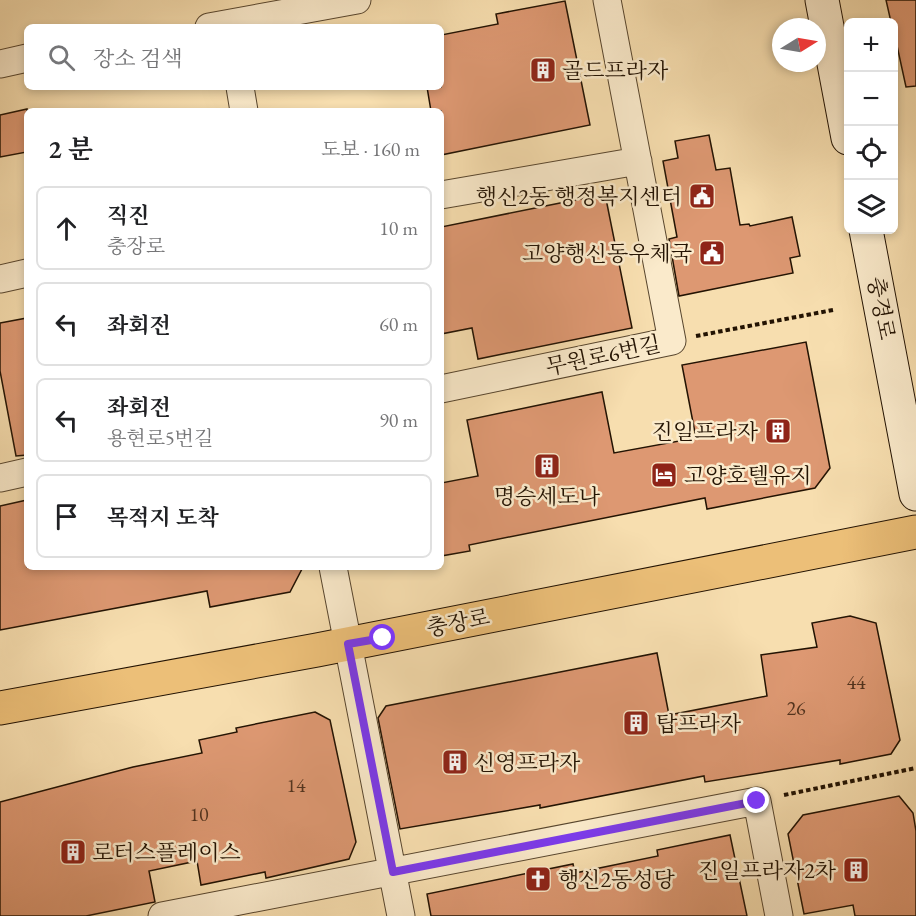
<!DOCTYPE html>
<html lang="ko">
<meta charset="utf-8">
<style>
:root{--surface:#fff;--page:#f2f2f2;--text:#202124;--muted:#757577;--line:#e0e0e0}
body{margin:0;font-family:"EB Garamond","Noto Serif KR",serif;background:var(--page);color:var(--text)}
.controls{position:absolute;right:18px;top:18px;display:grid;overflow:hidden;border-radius:9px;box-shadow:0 3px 9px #0003}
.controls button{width:54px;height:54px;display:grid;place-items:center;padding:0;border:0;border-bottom:2px solid var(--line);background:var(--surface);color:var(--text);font:30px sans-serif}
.compass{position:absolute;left:772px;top:18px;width:54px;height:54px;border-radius:50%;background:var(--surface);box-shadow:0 3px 9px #0003;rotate:79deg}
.stop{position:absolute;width:18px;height:18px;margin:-14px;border:4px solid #7c3aed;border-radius:50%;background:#fff}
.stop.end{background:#7c3aed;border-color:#fff;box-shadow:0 2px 6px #0008}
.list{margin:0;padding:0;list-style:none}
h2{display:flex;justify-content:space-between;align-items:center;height:78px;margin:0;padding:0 24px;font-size:26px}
h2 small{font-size:20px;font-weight:400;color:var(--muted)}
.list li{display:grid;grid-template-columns:39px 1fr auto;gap:18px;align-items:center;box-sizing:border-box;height:84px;margin:0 12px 12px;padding:0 12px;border:2px solid var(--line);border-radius:9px}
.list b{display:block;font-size:22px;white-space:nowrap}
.list p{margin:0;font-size:20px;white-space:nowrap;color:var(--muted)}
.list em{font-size:20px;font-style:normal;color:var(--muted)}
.icon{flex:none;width:33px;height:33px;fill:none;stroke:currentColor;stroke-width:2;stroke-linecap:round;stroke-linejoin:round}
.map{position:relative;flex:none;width:916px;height:916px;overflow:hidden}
.search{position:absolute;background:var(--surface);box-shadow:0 3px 9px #0003;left:24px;top:24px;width:420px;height:66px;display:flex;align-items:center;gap:15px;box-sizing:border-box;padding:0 21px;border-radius:9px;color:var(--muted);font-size:22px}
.panel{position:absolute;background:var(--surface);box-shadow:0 3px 9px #0003;left:24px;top:108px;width:420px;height:462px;border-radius:9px}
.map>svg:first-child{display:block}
.building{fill:#dd9872;stroke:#231303;stroke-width:1.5}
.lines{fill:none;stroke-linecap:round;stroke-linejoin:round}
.street-casing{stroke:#58462e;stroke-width:29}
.secondary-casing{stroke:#231303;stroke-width:35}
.primary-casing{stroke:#231303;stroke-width:35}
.path{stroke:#231303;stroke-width:4;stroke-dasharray:4.5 3;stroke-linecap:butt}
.street{stroke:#faeacb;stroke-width:27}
.secondary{stroke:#faeacb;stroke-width:33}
.primary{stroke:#ecbf78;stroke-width:33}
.route{stroke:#7c3aed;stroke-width:8}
.labels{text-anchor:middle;stroke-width:5;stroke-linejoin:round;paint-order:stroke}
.number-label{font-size:20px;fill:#52341f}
.poi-label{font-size:22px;fill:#231303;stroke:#faeacb;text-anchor:start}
.street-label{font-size:22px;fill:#231303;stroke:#faeacb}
</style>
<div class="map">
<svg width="916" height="916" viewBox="0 0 916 916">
<rect width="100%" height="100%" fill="#f7deaf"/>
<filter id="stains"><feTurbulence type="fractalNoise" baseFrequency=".00333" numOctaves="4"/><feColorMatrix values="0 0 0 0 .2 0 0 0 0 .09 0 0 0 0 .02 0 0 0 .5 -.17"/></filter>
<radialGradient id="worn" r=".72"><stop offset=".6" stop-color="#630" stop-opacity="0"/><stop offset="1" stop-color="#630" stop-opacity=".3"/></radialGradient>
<path class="building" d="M886,0H916V86L906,87L894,32V22H891Z
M565,1L590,125L441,155V111H431L427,87H441V35L498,24L496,14Z
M27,109V152L0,157V115Z
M709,135L716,170L730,168L740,225L749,224L750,226L792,217L800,256L790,258L793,273L679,296L669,239L677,237L663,161L678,158L675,141Z
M605,194L632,328L478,359L472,328L441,334V227Z
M27,318V455L16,456L0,371V323Z
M806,342L830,468L815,488L707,509L705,498L469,545L470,551L441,556V483L478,476L467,420L602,392L614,453L696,438L682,365Z
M27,500V567H303L290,592L210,607L207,591L0,630V506Z
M850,616L876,623L900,740L891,754L840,764V760L705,782L704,776L540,808V805L400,829L378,718L386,706L657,653L669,715L767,696L761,655L817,647L812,623Z
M315,712L330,720L356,842L349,859L266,878L265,872L201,885L197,861L149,871L155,902L86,916H0V802L133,767L202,753L199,740L237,732L236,728Z
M899,796L913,813L916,831V916H855L853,905L804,914L788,834L803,815Z
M730,835L747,916H431L427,894L573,864L575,873L658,856L657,850Z"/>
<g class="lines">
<defs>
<path id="street" d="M209,27L357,0
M0,64L27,58
M240,87L244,111
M441,195L638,161
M0,279L27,273
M441,389L672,341L607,0
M0,478L27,472
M333,567L401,916
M162,916L757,801L779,916"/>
<path id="secondary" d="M822,0L848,138
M866,230L916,494"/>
<path id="primary" d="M0,708L317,650L916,532"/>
</defs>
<use href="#street" class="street-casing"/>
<use href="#secondary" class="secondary-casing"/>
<use href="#primary" class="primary-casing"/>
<path class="path" d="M696,336L833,310
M784,795L916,768"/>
<use href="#street" class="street"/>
<use href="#secondary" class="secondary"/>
<use href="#primary" class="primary"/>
</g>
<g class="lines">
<path class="route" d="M383,638L348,644L393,872L757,801"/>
</g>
<defs>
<symbol id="building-square" viewBox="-11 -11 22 22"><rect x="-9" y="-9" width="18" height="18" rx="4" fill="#8f2418" stroke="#faeacb"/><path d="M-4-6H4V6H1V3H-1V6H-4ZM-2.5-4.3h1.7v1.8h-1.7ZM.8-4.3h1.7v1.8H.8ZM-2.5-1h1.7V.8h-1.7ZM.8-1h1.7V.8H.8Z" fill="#fff"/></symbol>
<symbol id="civic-square" viewBox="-11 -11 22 22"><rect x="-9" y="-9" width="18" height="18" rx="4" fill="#8f2418" stroke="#faeacb"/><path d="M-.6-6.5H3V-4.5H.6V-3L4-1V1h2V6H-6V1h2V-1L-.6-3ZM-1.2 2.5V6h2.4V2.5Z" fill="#fff"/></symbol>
<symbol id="hotel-square" viewBox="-11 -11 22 22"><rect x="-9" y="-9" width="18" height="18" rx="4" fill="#8f2418" stroke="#faeacb"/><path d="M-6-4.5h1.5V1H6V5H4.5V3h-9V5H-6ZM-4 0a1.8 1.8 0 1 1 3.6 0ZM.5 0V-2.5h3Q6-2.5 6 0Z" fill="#fff"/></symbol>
<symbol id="church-square" viewBox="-11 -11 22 22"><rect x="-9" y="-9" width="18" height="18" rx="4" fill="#8f2418" stroke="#faeacb"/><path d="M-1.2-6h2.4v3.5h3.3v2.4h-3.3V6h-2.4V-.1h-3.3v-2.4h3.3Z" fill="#fff"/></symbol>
</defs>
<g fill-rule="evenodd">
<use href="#building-square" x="528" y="55" width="30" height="30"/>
<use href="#civic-square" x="687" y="181" width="30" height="30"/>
<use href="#civic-square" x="697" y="238" width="30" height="30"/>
<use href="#building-square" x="763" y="416" width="30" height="30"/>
<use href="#building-square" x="532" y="451" width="30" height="30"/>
<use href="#hotel-square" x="649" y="460" width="30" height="30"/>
<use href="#building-square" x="621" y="708" width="30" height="30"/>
<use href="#building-square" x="440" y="747" width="30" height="30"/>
<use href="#building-square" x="58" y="837" width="30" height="30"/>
<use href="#building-square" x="841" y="855" width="30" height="30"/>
<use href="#church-square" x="523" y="864" width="30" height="30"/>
</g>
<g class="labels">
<g class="number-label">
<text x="856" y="689">44</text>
<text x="796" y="715">26</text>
<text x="296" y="792">14</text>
<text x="199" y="821">10</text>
</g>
<g class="poi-label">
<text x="562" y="78">골드프라자</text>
<text x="682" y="204" text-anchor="end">행신2동 행정복지센터</text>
<text x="692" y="261" text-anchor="end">고양행신동우체국</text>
<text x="758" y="439" text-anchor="end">진일프라자</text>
<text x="684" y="483">고양호텔유지</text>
<text x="547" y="504" text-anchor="middle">명승세도나</text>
<text x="656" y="731">탑프라자</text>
<text x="474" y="770">신영프라자</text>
<text x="92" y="860">로터스플레이스</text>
<text x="836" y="878" text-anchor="end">진일프라자2차</text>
<text x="558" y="887">행신2동성당</text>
</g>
<g class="street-label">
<text transform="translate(882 308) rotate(79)" y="8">충경로</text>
<text transform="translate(603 355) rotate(-12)" y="8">무원로6번길</text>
<text transform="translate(458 622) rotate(-11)" y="8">충장로</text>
</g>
</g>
<rect width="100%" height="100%" filter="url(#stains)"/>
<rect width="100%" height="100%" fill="url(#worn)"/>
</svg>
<div class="controls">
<button>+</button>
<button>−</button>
<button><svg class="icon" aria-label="locate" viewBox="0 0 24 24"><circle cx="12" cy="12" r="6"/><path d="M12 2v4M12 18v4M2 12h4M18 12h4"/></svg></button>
<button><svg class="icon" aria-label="layers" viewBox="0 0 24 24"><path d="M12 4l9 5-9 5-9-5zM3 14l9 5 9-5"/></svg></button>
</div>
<svg class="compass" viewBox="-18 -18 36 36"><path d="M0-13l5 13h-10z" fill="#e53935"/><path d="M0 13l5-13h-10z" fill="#757577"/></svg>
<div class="stop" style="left:383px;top:638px"></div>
<div class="stop end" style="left:757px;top:801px"></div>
<div class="search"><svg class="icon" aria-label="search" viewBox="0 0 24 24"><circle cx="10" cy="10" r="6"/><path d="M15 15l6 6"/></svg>장소 검색</div>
<section class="panel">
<h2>2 분<small>도보 · 160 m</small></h2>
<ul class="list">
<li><svg class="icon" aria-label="ahead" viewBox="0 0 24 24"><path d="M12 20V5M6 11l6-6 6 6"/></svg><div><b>직진</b><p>충장로</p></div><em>10 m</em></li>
<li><svg class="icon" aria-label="left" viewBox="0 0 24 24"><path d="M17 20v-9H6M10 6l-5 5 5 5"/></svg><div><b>좌회전</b></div><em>60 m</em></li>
<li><svg class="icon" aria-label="left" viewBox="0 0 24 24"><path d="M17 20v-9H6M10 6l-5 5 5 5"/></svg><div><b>좌회전</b><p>용현로5번길</p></div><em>90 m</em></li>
<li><svg class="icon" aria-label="arrive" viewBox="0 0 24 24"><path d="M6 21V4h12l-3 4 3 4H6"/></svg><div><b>목적지 도착</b></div></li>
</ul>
</section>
</div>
